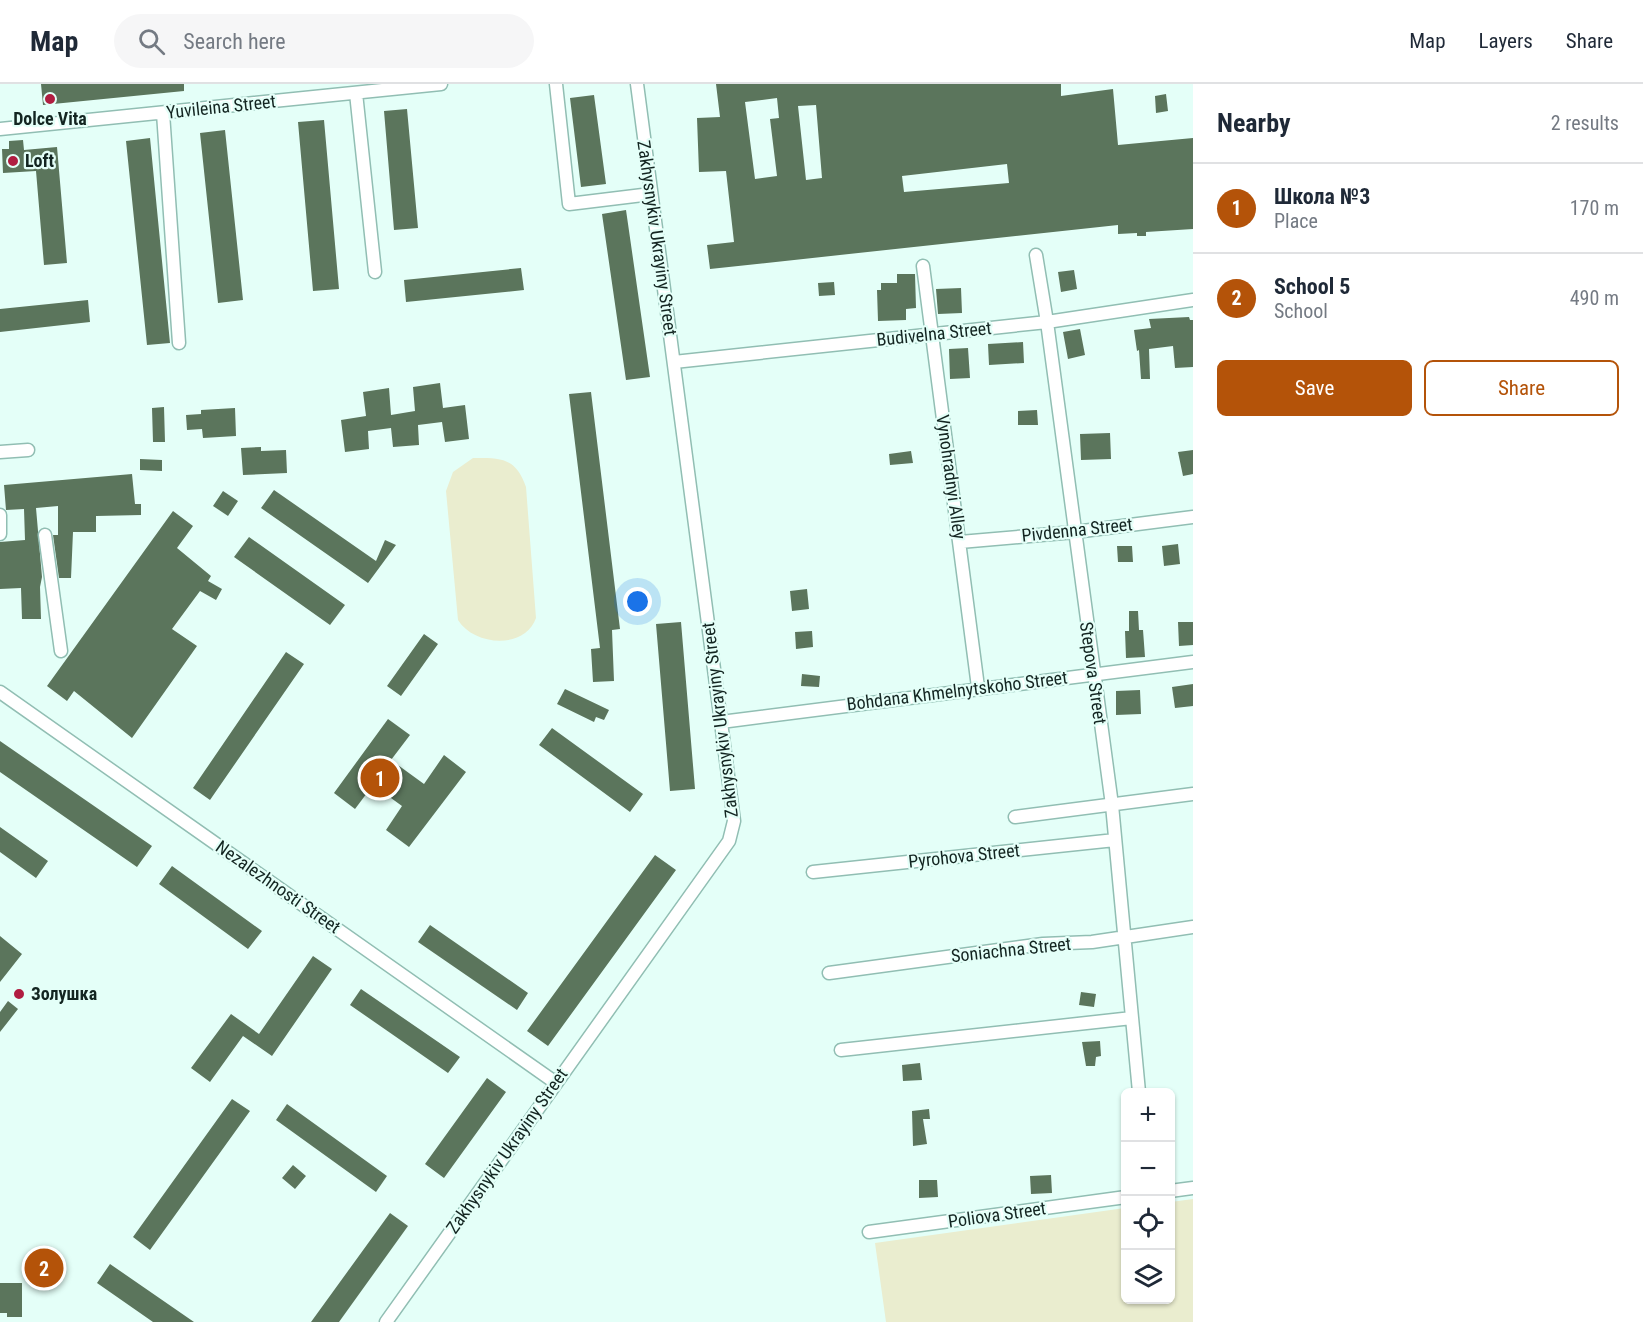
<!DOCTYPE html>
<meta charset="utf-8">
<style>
:root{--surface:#fff;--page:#f6f6f7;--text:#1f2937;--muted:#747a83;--line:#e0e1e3;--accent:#b45309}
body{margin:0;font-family:"Roboto Condensed",sans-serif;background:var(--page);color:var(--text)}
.controls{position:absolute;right:18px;bottom:18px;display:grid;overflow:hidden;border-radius:9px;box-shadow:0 2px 4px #0004}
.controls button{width:54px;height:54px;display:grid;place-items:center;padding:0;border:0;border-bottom:2px solid var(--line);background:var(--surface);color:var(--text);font:30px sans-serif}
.you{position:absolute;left:638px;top:518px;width:21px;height:21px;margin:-15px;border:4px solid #fff;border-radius:50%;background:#1a73e8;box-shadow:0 0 0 9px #1a73e833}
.badge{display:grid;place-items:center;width:39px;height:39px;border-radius:50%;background:var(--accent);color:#fff;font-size:20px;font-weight:700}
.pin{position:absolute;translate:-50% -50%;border:3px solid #fff;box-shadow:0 2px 6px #0006}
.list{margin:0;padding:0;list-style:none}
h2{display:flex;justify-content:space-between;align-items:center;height:78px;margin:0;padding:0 24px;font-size:26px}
h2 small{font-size:20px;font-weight:400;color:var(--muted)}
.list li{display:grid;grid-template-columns:39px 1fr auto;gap:18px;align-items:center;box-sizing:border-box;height:90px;padding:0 24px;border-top:2px solid var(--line)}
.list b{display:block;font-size:22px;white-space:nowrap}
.list p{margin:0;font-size:20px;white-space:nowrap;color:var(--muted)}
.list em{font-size:20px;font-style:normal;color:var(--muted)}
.actions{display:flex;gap:12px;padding:18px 24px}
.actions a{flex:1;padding:14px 0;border:2px solid var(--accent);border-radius:9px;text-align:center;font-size:21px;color:var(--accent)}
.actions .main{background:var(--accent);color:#fff}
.icon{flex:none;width:33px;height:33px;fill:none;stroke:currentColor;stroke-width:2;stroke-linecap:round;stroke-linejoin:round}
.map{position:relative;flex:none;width:1193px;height:1238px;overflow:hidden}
header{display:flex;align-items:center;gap:36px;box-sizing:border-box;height:84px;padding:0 30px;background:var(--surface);border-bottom:2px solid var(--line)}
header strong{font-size:28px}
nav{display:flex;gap:33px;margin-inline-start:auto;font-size:21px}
.search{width:420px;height:54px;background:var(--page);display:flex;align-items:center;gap:15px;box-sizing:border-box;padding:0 21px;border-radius:33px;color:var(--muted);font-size:22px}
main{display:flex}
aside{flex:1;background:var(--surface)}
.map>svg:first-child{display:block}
.green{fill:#eaedcf}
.building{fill:#5b755c;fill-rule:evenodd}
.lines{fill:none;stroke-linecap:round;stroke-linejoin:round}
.minor-casing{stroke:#91beb3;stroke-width:15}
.minor{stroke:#fff;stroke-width:12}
.poi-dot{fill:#b01d41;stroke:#e4fff8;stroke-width:2}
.labels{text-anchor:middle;stroke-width:4.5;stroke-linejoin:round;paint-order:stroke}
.street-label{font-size:18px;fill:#132521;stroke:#e4fff8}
.poi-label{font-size:18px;font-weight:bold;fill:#132521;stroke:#e4fff8;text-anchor:start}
</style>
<header>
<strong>Map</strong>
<div class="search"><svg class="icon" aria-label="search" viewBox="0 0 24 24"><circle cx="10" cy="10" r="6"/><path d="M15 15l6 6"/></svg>Search here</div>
<nav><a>Map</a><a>Layers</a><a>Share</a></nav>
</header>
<main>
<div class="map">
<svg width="1193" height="1238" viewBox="0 0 1193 1238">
<rect width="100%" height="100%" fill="#e4fff8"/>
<path class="green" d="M473,374C500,374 516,373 526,403L536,534C525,566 474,562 458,536L446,407L453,388Z
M1193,1115V1238H886L875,1159L1125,1124L1126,1216H1170L1171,1118Z"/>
<path class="building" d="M41,0H184V7L43,21Z
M716,0H1061V12L1113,5L1118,61L1193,54V145L1146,148V152H1137V149L1118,150V141L710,185L707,161L734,158L726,87L699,88L697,34L720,33ZM777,14L779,34L770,35L777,92L755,95L745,18ZM816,21L822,94L806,96L798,22ZM1007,80L1009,99L904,108L902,92Z
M1166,10L1168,27L1156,29L1155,12Z
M594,11L606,100L581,103L570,14Z
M407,25L418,144L394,146L384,27Z
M324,36L339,205L313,207L298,38Z
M225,46L243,216L218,219L200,49Z
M150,54L170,259L147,261L126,57Z
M23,56L24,66L57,63L67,179L44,181L36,87L3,89L2,65H9V57Z
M626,126L650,293L626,296L602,130Z
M521,184L524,206L406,218L404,196Z
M1074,186L1077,205L1061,208L1058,188Z
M897,190H915L916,224L906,225V236L878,237L877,206H881V199H897Z
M834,198L835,211L819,212L818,199Z
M961,204L962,229L938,230L936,205Z
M88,216L90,238L0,248V225Z
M1189,233L1190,236H1193V283L1175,284L1173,262L1149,265L1150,295H1141L1139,266L1137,267L1134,246L1151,244L1149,235Z
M1080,245L1085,271L1068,275L1063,248Z
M1023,258L1024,279L989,281L988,260Z
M968,264L970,294L950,295L949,265Z
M440,299L443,324L465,321L469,355L445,358L442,338L418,341L419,361L393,363L391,344L368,347L369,365L345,368L341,336L366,332L363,308L389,304L391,331L415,327L413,303Z
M591,308L620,545L612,546L614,597L593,598L591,565L600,564L569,310Z
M164,323L165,358H153L152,324Z
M235,324L236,352L203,354L202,345L187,346L186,331L201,330V326Z
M1037,326L1038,341H1018V327Z
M1110,349L1111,375L1081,376L1080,350Z
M261,363V367L286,366L287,389L243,391L241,364Z
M1193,366V390L1183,392L1178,368Z
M911,367L913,379L890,381L889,370Z
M140,375L162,376V387L140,386Z
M132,390L135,420H141V431L96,432V448H73L71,494H59L53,451H58V422L36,424L42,493L40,503L41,535H22L21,504L0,505V458L25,456L24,425L6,426L4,401Z
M274,406L376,477L385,456L396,461L368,499L261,424Z
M223,407L238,417L228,432L213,422Z
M173,427L193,442L177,464L211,492L208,497L222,505L216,516L200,507L172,545L197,562L132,654L74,607L67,617L47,602Z
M249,453L345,521L330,541L234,473Z
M1178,460L1180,480L1164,482L1162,462Z
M1117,462H1132L1133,478H1118Z
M807,505L809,525L792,527L790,507Z
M1129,527H1138L1139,546H1143L1145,573L1126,574L1125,547H1129Z
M681,538L695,705L670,707L656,540Z
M1178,538H1193V561L1179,562Z
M812,547L813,563L796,565L795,548Z
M424,550L438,560L401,612L387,602Z
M286,568L304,580L210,716L193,704Z
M802,590L820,592L819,603L801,602Z
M1193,600V622L1175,624L1172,603Z
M565,605L609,626L604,636L596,633L594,638L557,620Z
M1140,606L1141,630L1116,631V607Z
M388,635L410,651L391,676L424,700L444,671L466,688L409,763L386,746L402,722L373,701L355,725L334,709Z
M552,644L643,710L630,728L539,661Z
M0,657L152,762L137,783L0,688Z
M0,743L48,777L36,794L0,768Z
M655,771L676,786L548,962L527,947Z
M172,782L262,847L248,865L159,800Z
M430,841L528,909L517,926L418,858Z
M0,852L22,870L0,898Z
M313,872L332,885L272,972L243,952L210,998L191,984L231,930L259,950Z
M361,905L460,973L448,989L350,921Z
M1081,908L1096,910L1094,923L1079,921Z
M8,917L18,925L0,948V928Z
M1100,957L1101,972L1096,973L1095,982H1086L1082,958Z
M920,979L922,996L903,997L902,981Z
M487,994L506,1008L444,1094L425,1080Z
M232,1015L250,1027L150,1166L133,1153Z
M287,1020L387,1092L376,1108L276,1036Z
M929,1025L930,1035H923L927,1060L913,1062L912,1027Z
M293,1081L306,1092L295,1105L282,1094Z
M1051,1091L1052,1109L1031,1110L1030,1092Z
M919,1096H937L938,1113L919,1114Z
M390,1129L408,1142L339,1238H311Z
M110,1180L194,1238H153L97,1199Z
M0,1199H22V1233H7V1229H0Z"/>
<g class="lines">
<defs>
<path id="minor" d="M556,0L569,120L651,110
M356,9L375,188
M163,29L179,259
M0,45L441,0
M1036,171L1047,238L1112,721L1139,1008
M923,182L978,603
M674,278L1047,238L1193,216
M0,368L28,366
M0,431V450
M45,451L61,567
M960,458L1075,448L1193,433
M0,608L556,999
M721,638L1193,578
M1015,733L1193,710
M813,788L1115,756
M829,889L1043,860L1092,858L1193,843
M841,966L1132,934
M1170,1107L1193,1104
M869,1148L1126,1113
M386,1238L729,757L734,737L637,0"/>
</defs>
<use href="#minor" class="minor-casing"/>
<use href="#minor" class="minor"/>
</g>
<g class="poi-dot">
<circle cx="50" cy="15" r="6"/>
<circle cx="13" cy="77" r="6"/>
<circle cx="19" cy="910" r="6"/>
</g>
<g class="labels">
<g class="street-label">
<text transform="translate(221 23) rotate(-6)" y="6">Yuvileina Street</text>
<text transform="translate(657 154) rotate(82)" y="6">Zakhysnykiv Ukrayiny Street</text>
<text transform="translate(934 250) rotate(-6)" y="6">Budivelna Street</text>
<text transform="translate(951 393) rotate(82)" y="6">Vynohradnyi Alley</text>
<text transform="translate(1077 446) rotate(-6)" y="6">Pivdenna Street</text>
<text transform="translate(1093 589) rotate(82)" y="6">Stepova Street</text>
<text transform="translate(957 607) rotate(-7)" y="6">Bohdana Khmelnytskoho Street</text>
<text transform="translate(720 636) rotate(-97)" y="6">Zakhysnykiv Ukrayiny Street</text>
<text transform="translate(964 772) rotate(-6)" y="6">Pyrohova Street</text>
<text transform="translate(278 803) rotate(35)" y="6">Nezalezhnosti Street</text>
<text transform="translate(1011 866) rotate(-6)" y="6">Soniachna Street</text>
<text transform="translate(507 1067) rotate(-55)" y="6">Zakhysnykiv Ukrayiny Street</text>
<text transform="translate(997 1131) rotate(-8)" y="6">Poliova Street</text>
</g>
<g class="poi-label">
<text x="50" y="41" text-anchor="middle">Dolce Vita</text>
<text x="25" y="83">Loft</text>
<text x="31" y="916">Золушка</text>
</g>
</g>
</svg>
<div class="controls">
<button>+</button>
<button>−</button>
<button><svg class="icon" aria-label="locate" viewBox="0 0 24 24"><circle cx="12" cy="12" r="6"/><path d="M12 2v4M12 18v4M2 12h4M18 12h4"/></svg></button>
<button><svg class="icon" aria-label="layers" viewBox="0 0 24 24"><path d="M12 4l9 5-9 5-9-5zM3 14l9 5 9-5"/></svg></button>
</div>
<div class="you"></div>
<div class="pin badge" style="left:380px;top:694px">1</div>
<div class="pin badge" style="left:44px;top:1184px">2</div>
</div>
<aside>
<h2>Nearby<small>2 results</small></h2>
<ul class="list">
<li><span class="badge">1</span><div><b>Школа №3</b><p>Place</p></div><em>170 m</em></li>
<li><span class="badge">2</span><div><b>School 5</b><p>School</p></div><em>490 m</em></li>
</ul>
<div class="actions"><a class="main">Save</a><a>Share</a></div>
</aside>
</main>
